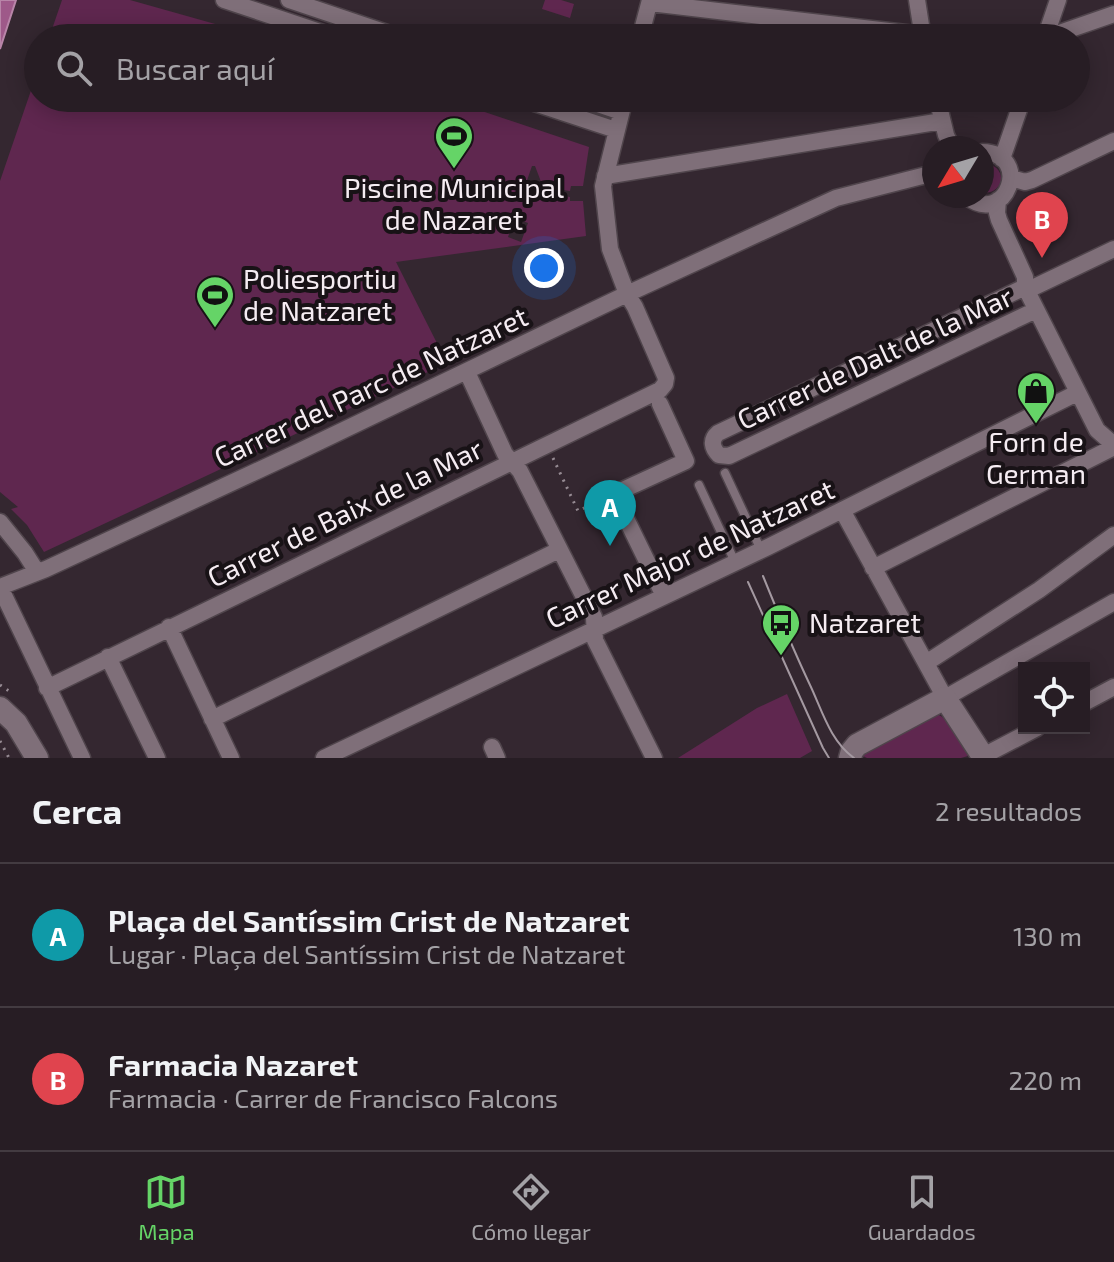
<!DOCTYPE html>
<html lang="es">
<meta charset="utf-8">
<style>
:root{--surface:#271d24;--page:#332a31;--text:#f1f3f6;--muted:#a4a2a6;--line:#433b41;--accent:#65d467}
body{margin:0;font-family:"Exo 2",sans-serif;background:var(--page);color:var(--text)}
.controls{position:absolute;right:24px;bottom:24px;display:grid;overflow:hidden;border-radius:0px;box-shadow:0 4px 20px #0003}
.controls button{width:72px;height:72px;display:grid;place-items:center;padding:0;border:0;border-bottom:2px solid var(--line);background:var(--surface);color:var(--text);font:40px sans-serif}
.compass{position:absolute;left:922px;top:136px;width:72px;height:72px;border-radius:50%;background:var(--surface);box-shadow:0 4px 20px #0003;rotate:232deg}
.you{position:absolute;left:544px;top:268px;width:28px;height:28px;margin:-20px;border:6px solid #fff;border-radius:50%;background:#1a73e8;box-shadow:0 0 0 12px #1a73e833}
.badge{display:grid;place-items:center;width:52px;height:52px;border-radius:50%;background:var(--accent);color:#fff;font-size:26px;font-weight:700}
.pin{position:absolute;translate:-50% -66px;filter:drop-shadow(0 2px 4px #0008)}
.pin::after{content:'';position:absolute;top:42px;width:28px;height:24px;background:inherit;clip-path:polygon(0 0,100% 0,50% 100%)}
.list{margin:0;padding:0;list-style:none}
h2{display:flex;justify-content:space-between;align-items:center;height:104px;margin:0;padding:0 32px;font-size:34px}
h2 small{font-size:26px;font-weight:400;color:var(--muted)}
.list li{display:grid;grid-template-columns:52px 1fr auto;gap:24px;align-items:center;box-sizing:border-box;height:144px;padding:0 32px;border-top:2px solid var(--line)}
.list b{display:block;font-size:30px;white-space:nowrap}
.list p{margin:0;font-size:26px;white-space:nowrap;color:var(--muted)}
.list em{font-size:26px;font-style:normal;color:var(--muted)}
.icon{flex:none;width:44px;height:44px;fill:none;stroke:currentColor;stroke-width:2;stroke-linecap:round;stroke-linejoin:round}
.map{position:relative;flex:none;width:1114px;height:758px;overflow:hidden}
.search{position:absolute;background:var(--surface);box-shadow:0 4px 20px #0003;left:24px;right:24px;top:24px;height:88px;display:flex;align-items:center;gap:20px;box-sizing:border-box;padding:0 28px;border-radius:44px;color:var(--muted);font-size:30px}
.sheet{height:392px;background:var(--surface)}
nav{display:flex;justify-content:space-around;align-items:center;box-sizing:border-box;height:112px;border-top:2px solid var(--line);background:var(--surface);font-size:22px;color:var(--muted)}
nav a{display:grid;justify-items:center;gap:4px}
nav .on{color:var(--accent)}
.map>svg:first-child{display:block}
.green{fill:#5f274f;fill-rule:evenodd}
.water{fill:#9e5989;stroke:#b885a8;stroke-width:2}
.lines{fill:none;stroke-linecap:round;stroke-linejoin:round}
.lane-casing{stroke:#50454c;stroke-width:11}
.street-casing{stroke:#50454c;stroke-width:19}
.secondary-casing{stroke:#50454c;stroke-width:25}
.path{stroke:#968b93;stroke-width:3;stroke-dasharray:2 6;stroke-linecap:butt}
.lane{stroke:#7f6f79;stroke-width:8}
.street{stroke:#7f6f79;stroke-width:16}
.secondary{stroke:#7f6f79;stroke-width:22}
.tram{stroke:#a499a1;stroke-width:2}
.labels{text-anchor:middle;stroke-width:8;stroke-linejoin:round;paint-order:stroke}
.poi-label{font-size:28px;fill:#f5ecf2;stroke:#181216}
.street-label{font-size:28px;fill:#f5ecf2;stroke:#181216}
</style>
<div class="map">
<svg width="1114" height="758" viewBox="0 0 1114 758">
<rect width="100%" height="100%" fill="#342730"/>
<path class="green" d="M62,0H130L265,38H49Z
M545,0H561L574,4L570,18L542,9Z
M38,70V98H443L589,147L583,186H571L570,191L543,187L535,166H532L524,189L570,197V201H583L586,236L396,262L447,363L44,552L27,525L11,509L18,507L0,492V181ZM515,218L528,223L521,242L508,237Z
M982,164C1007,162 1008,194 982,193Z
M787,694L812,751L800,758H678L757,708Z
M932,712C952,718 958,739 968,756L961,758H867L859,754Z"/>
<path class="water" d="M0,0H16L0,49Z"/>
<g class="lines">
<defs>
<path id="lane" d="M725,473L761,550
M699,485L735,562"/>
<path id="street" d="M224,0L338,38
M289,0L402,38
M917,0L923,38
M650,3L923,35
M640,38L650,0
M1045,38L1114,14
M1045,38L1058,0
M519,98L616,130
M580,98L621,112
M937,98L946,135L952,148
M1002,159L1023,98
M605,176L942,121
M1011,178L1025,182L1032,180L1114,141
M966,196C1006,229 1034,153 982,152
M998,200L997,213L999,220L1025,277V287L1097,430L1114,445
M1025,287L718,433C710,440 712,448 719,455L729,456L1036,310
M1026,291L1114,249
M467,372L505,454L520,471L594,617L595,640L654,758
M660,404L686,461L614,494L664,596
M842,510L945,698L1114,602
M0,522L25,553L37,572
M873,568L1114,447
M0,587L46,569L300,451L627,294L836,198L934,173
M0,587L82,758
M169,627L231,758
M108,657L157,758
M926,663L1039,590L1114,535
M47,688L660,390L665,384L666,378L635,307L627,294L610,249L603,186L625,98
M1084,703L1114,687
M212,719L559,550
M492,747L497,758
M983,756L1037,728
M324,758L768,547L1077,393"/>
<path id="secondary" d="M0,708L16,723L37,758
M850,758L852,751L857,745L945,698L984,758"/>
</defs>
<use href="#lane" class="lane-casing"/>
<use href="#street" class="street-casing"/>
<use href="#secondary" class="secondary-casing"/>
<path class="path" d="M553,458L578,511L601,500
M0,685L9,691
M0,741L9,758"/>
<use href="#lane" class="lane"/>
<use href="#street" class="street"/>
<use href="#secondary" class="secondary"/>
<path class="tram" d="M763,576C778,613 793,649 810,685C822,710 830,741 854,758
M748,582L823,748L829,758"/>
</g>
<defs>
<symbol id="stadium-pin" viewBox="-11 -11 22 30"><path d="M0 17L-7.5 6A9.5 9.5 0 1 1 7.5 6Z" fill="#65d467" stroke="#181216"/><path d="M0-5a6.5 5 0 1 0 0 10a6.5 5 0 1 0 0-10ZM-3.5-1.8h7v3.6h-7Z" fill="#111"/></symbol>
<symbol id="shop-pin" viewBox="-11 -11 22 30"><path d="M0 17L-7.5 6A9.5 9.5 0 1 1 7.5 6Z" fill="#65d467" stroke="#181216"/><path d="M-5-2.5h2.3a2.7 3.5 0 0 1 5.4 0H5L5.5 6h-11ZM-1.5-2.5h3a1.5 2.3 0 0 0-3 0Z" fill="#111"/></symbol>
<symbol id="bus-pin" viewBox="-11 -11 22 30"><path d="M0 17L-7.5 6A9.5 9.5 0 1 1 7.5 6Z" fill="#65d467" stroke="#181216"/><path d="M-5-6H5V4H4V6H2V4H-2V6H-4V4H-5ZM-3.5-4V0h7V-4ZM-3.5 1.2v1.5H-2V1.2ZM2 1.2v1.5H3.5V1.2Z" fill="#111"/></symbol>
</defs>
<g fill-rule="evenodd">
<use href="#stadium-pin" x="432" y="114" width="44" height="60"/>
<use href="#stadium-pin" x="193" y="273" width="44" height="60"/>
<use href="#shop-pin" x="1014" y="369" width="44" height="60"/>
<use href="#bus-pin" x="759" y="601" width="44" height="60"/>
</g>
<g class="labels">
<g class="poi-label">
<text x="454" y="198">Piscine Municipal<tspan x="454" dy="32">de Nazaret</tspan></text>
<text x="243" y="289" text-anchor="start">Poliesportiu<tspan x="243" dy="32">de Natzaret</tspan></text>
<text x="1036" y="452">Forn de<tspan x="1036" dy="32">German</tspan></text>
<text x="809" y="633" text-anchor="start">Natzaret</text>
</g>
<g class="street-label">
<text transform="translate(875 358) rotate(-25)" y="10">Carrer de Dalt de la Mar</text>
<text transform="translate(371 387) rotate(-25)" y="10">Carrer del Parc de Natzaret</text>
<text transform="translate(345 513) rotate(-26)" y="10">Carrer de Baix de la Mar</text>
<text transform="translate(690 554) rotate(-25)" y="10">Carrer Major de Natzaret</text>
</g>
</g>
</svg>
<div class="controls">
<button><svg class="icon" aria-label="locate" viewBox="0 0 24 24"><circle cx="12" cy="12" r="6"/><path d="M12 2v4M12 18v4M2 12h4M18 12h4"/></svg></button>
</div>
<svg class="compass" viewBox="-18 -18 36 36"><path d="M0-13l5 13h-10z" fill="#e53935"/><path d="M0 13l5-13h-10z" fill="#a4a2a6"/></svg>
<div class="you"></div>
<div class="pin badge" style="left:610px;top:546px;background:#0f9aa8">A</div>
<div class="pin badge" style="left:1042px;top:258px;background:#e0444e">B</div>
<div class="search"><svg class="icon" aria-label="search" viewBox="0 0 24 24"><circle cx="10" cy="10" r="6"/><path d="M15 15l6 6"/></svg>Buscar aquí</div>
</div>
<section class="sheet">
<h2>Cerca<small>2 resultados</small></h2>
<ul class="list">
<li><span class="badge" style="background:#0f9aa8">A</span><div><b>Plaça del Santíssim Crist de Natzaret</b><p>Lugar · Plaça del Santíssim Crist de Natzaret</p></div><em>130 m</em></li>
<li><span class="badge" style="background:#e0444e">B</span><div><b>Farmacia Nazaret</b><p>Farmacia · Carrer de Francisco Falcons</p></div><em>220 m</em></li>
</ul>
</section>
<nav>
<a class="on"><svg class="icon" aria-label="map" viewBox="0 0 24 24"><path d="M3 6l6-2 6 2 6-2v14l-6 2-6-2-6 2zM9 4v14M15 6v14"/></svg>Mapa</a>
<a><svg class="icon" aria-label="directions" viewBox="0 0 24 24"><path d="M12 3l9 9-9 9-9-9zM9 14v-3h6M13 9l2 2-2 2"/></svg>Cómo llegar</a>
<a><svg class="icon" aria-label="saved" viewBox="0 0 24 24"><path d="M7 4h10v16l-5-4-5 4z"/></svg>Guardados</a>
</nav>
